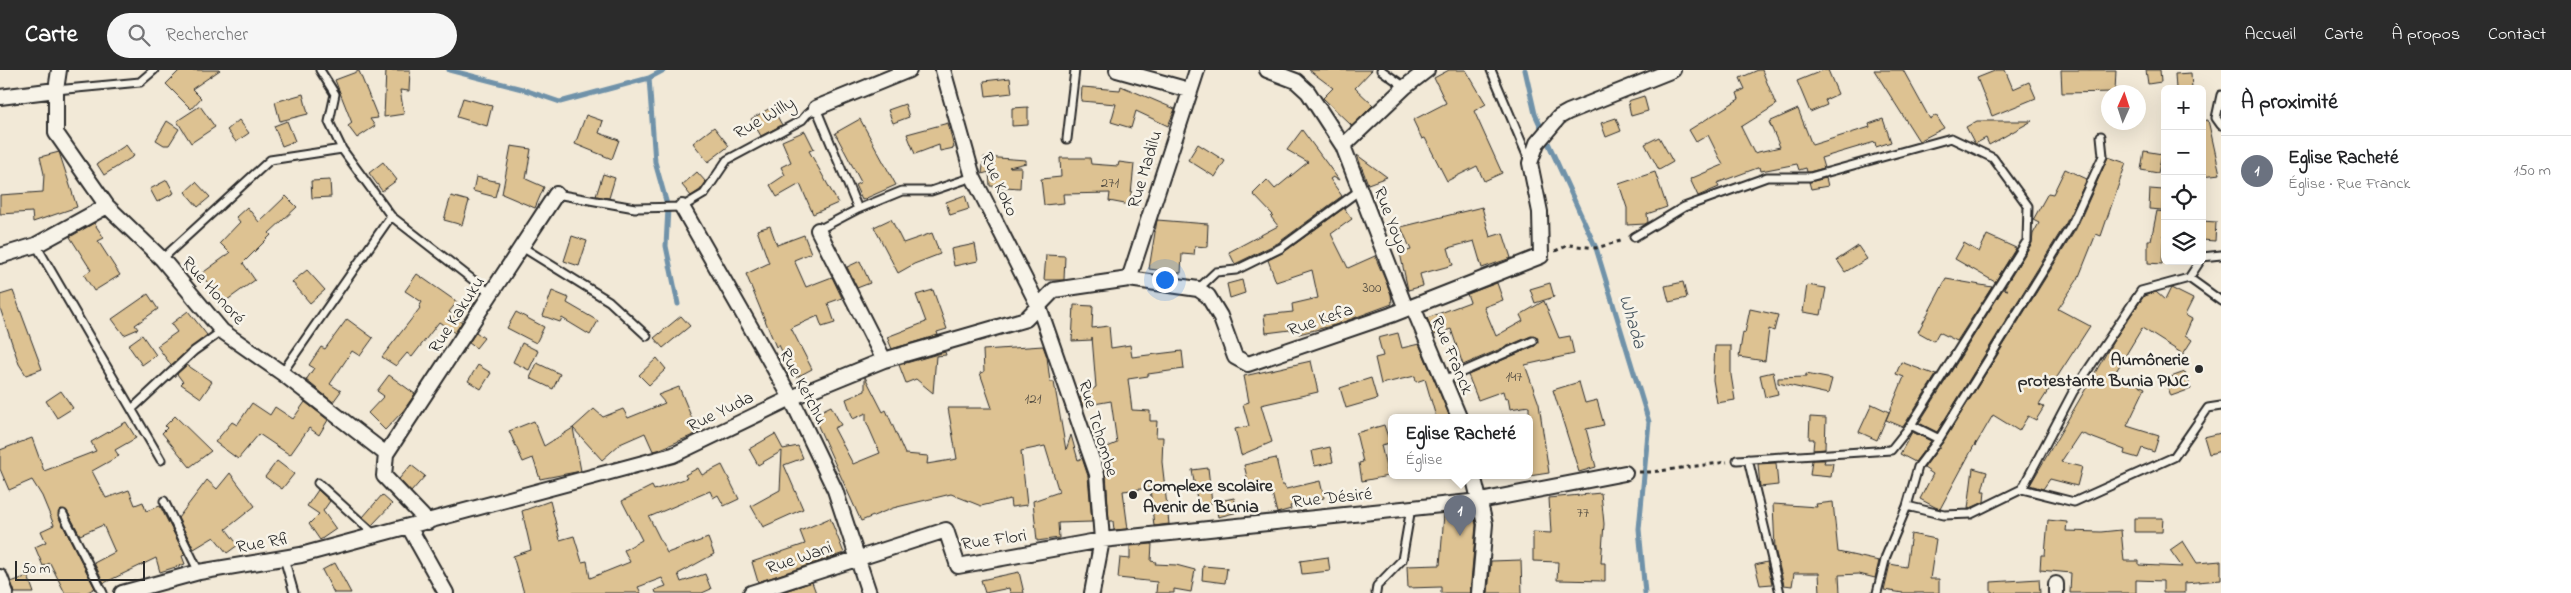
<!DOCTYPE html>
<html lang="fr">
<meta charset="utf-8">
<style>
:root{--surface:#fff;--page:#f6f6f6;--text:#202124;--muted:#757577;--line:#e0e0e0;--accent:#2b2b2b}
body{margin:0;font-family:"Indie Flower",sans-serif;background:var(--page);color:var(--text)}
.controls{position:absolute;right:15px;top:15px;display:grid;overflow:hidden;border-radius:8px;box-shadow:0 5px 20px #0002}
.controls button{width:45px;height:45px;display:grid;place-items:center;padding:0;border:0;border-bottom:1px solid var(--line);background:var(--surface);color:var(--text);font:25px sans-serif}
.compass{position:absolute;left:2101px;top:15px;width:45px;height:45px;border-radius:50%;background:var(--surface);box-shadow:0 5px 20px #0002;rotate:3deg}
.scale{position:absolute;left:15px;bottom:12px;width:130px;box-sizing:border-box;padding-left:5px;border:2px solid #2b2b2b;border-top:0;font-size:14px;line-height:18px;white-space:nowrap;color:#2b2b2b;-webkit-text-stroke:4px #f7f3e8;paint-order:stroke}
.you{position:absolute;left:1164px;top:209px;width:18px;height:18px;margin:-12px;border:4px solid #fff;border-radius:50%;background:#1a73e8;box-shadow:0 0 0 8px #1a73e833}
.badge{display:grid;place-items:center;width:32px;height:32px;border-radius:50%;background:var(--accent);color:#fff;font-size:16px;font-weight:700}
.pin{position:absolute;translate:-50% -41px;filter:drop-shadow(0 1px 2px #0008)}
.pin::after{content:'';position:absolute;top:26px;width:18px;height:15px;background:inherit;clip-path:polygon(0 0,100% 0,50% 100%)}
.popup{position:absolute;left:1388px;top:344px;width:145px;height:65px;box-sizing:border-box;display:grid;place-content:center;border-radius:8px;background:var(--surface);filter:drop-shadow(0 1px 4px #0005);font-size:16px;white-space:nowrap;color:var(--muted)}
.popup b{font-size:19px;color:var(--text)}
.popup::after{content:'';position:absolute;left:50%;top:100%;margin-left:-10px;border:10px solid transparent;border-top-color:var(--surface)}
.list{margin:0;padding:0;list-style:none}
h2{display:flex;justify-content:space-between;align-items:center;height:65px;margin:0;padding:0 20px;font-size:21px}
h2 small{font-size:16px;font-weight:400;color:var(--muted)}
.list li{display:grid;grid-template-columns:32px 1fr auto;gap:15px;align-items:center;box-sizing:border-box;height:70px;padding:0 20px;border-top:1px solid var(--line)}
.list b{display:block;font-size:19px;white-space:nowrap}
.list p{margin:0;font-size:16px;white-space:nowrap;color:var(--muted)}
.list em{font-size:16px;font-style:normal;color:var(--muted)}
.icon{flex:none;width:28px;height:28px;fill:none;stroke:currentColor;stroke-width:2;stroke-linecap:round;stroke-linejoin:round}
.map{position:relative;flex:none;width:2221px;height:523px;overflow:hidden}
header{display:flex;align-items:center;gap:30px;box-sizing:border-box;height:70px;padding:0 25px;background:var(--accent);color:#fff}
header strong{font-size:24px}
nav{display:flex;gap:28px;margin-inline-start:auto;font-size:18px}
.search{width:350px;height:45px;background:var(--page);display:flex;align-items:center;gap:12px;box-sizing:border-box;padding:0 18px;border-radius:28px;color:var(--muted);font-size:19px}
main{display:flex}
aside{flex:1;background:var(--surface)}
.map>svg:first-child{display:block}
.lines{fill:none;stroke-linecap:round;stroke-linejoin:round}
.stream{stroke:#7092a9;stroke-width:5}
.building{fill:#ddc292;stroke:#2b2b2b}
.service-casing{stroke:#2b2b2b;stroke-width:11}
.minor-casing{stroke:#2b2b2b;stroke-width:18}
.path{stroke:#2b2b2b;stroke-width:3;stroke-dasharray:4 4;stroke-linecap:butt}
.service{stroke:#f7f3e8;stroke-width:7}
.minor{stroke:#f7f3e8;stroke-width:14}
.poi-dot{fill:#2b2b2b;stroke:#f7f3e8;stroke-width:2}
.labels{text-anchor:middle;stroke-width:5;stroke-linejoin:round;paint-order:stroke}
.number-label{font-size:15px;fill:#585145}
.street-label{font-size:18px;fill:#2b2b2b;stroke:#f7f3e8}
.poi-label{font-size:18px;font-weight:bold;fill:#2b2b2b;stroke:#f7f3e8;text-anchor:end}
.water-label{font-size:19px;font-style:italic;fill:#485660;stroke:#f7f3e8}
</style>
<header>
<strong>Carte</strong>
<div class="search"><svg class="icon" aria-label="search" viewBox="0 0 24 24"><circle cx="10" cy="10" r="6"/><path d="M15 15l6 6"/></svg>Rechercher</div>
<nav><a>Accueil</a><a>Carte</a><a>À propos</a><a>Contact</a></nav>
</header>
<main>
<div class="map">
<svg width="2221" height="523" viewBox="0 0 2221 523">
<rect width="100%" height="100%" fill="#f2e9d7"/>
<filter id="ink" filterUnits="userSpaceOnUse"><feTurbulence type="fractalNoise" baseFrequency=".02" numOctaves="2"/><feDisplacementMap in="SourceGraphic" scale="10" xChannelSelector="R" yChannelSelector="G"/><feConvolveMatrix kernelMatrix="1 2 1 2 8 2 1 2 1" color-interpolation-filters="sRGB"/></filter>
<g filter="url(#ink)">
<g class="lines">
<path class="stream" d="M449,0L522,19L560,32L649,8L664,0
M1525,0L1535,44L1596,178L1649,352L1639,459L1645,523
M649,8L655,92L668,138L666,176L678,234"/>
</g>
<path class="building" d="M180,0H220L192,19L201,28L191,39L166,14Z
M386,0H410L409,21L400,20L404,44L384,47Z
M1309,0H1372L1355,18L1373,35L1352,56L1323,28L1333,18Z
M1449,0H1466L1486,34L1474,41L1502,103L1484,111L1477,96L1447,111L1425,68L1422,69L1413,50L1446,33L1434,8Z
M1758,0H1762L1776,35L1741,57L1754,83L1780,77L1769,52L1798,39L1812,75L1870,57L1869,54L1883,49L1891,72L1876,77L1875,72L1821,88L1824,98L1809,102H1807L1806,98L1799,100L1797,94L1761,101L1760,97L1717,113L1719,117L1698,126L1690,109L1723,95L1708,65L1696,72L1689,60L1739,29L1737,23L1745,19L1740,8Z
M1824,0H1828L1838,24L1825,30L1827,35L1810,42L1797,11Z
M1874,0H1903L1930,49L1936,45L1944,58L1919,71Z
M1997,0H2005L2013,19L2029,12L2036,28L1992,46L1977,8Z
M2061,0H2116L2115,22L2062,23Z
M2146,0H2160L2161,12L2148,14Z
M359,1L378,48L370,49L375,56L357,68L348,56L352,53L335,10Z
M2191,3L2192,19H2176L2175,4Z
M1010,8L1012,23L986,26L984,11Z
M1121,16L1175,39L1168,56L1136,41L1131,58L1111,52L1116,34L1081,31L1082,17L1120,20Z
M303,24L308,44L280,51L275,32Z
M1644,26L1648,41L1631,46L1628,31Z
M463,28L492,36L487,56L457,47Z
M905,34L909,47L893,53L888,40Z
M200,36L215,57L191,73L177,51Z
M772,37L782,55L761,66L751,49Z
M1028,37V55L1012,56V38Z
M586,45L603,51L599,63L619,70L612,89L575,74Z
M1616,48L1621,61L1606,67L1601,53Z
M860,49L896,115L862,130L855,115L861,112L835,63Z
M239,50L249,63L236,72L227,60Z
M2208,50L2220,104L2202,106V51Z
M167,51L179,59L169,75H164L156,70Z
M287,51L295,71L282,76L274,56Z
M1977,51H2032L1989,75L1986,68L1975,74L1966,57Z
M948,53L954,78L940,81L939,75L915,84L907,64Z
M714,57L729,76L708,92L693,73Z
M1302,60L1339,110L1333,107L1330,109L1342,126L1278,173L1235,194L1229,182L1278,156L1271,147L1273,145L1253,124L1267,110L1275,119L1308,92L1287,80Z
M805,61L814,79L809,81L838,133L813,144L800,114L777,127L770,115L785,105L781,97L791,92L782,71Z
M1659,67L1673,92L1659,100L1645,74Z
M1198,74L1225,91L1215,107L1188,90Z
M126,75L134,86L104,105L97,94Z
M511,76L531,79L526,109L544,117L535,138L502,124Z
M2144,81L2162,84L2158,103L2141,100Z
M59,82L77,137L33,152L32,142L0,144V125L43,122L44,104L40,87Z
M1357,85L1387,107L1368,114Z
M984,87L1026,90V93L1009,97H1021L1020,118L990,116L989,102L982,104Z
M2108,87L2126,93L2101,166L2096,164L2078,209L2058,239L2090,256L2039,335L2044,337L2036,350L2028,346L2019,361L1993,345L1975,376L1976,372L1940,439L1935,437L1920,429L1933,404L1924,398L1943,372L2076,159Z
M1060,88H1090L1091,94L1118,96L1119,92L1134,94L1130,135L1109,131L1110,123L1063,124L1064,133L1044,135L1041,109L1061,107Z
M383,92L397,110L382,121L369,103Z
M2065,99L2087,109L2066,153L1937,362L1919,353L2003,219L2008,220L2004,218L2032,173L2033,164L2039,153L2033,150L2048,123L2053,124Z
M697,102L706,112L700,120L691,126L682,115Z
M1655,102L1667,137L1647,144L1648,152L1645,154L1627,155V138L1619,114Z
M603,104L615,108L609,128L596,126Z
M476,107L499,112L495,127L473,121Z
M1826,108L1828,116L1811,119L1809,112Z
M167,110L174,123L157,132L150,119Z
M330,110L331,127L312,128L311,111Z
M196,112L210,127L198,137L185,122Z
M2150,119L2163,120L2162,140L2149,139Z
M965,125L969,139L950,145L946,132Z
M286,126L297,137L269,163L271,165L243,193L255,210L223,233L201,204L230,183L220,173L240,152L236,147L247,137L259,152Z
M451,126L469,131L462,155L444,150Z
M1482,137L1490,167L1503,163L1511,188L1482,198L1474,171L1448,178L1453,195L1420,204L1423,216L1408,220L1400,183L1411,180L1401,157Z
M1344,138L1352,149L1331,164L1348,198L1375,186L1391,224L1392,234L1335,255L1299,264L1298,259L1266,263L1264,245L1293,242L1292,234L1318,228L1312,200L1276,212L1268,190L1284,182Z
M2157,141L2165,142L2162,194L2148,193V170H2151Z
M891,149L903,173L932,163L940,184L914,194L898,203L874,157Z
M1157,150L1208,154L1207,177L1195,176L1194,185L1182,184L1181,203L1149,199Z
M2202,151L2216,152L2215,171L2202,170Z
M94,153L104,168L98,171L120,205L94,221L84,205L91,200L70,167Z
M770,156L777,175L804,165L811,183L794,190L806,217L832,207L842,228L828,233L835,253L822,257L818,246L791,258L812,299L795,308L779,275L776,277L746,204L769,193L757,160Z
M1987,165L2016,178L1995,212L1955,189L1964,173L1979,182Z
M572,166L587,171L579,196L564,191Z
M975,174L978,191L954,196L951,179Z
M1858,176L1867,189L1845,202L1837,190Z
M1046,185L1065,186L1064,210H1044Z
M860,191L870,213L857,218L847,197Z
M307,200L325,220L310,233L292,212Z
M417,204L457,232L449,242L462,252L455,263L439,252L412,287L407,283L396,296L382,287L420,238L419,237L422,232L405,221Z
M1946,209L1992,217L1957,271L1939,262L1934,271L1918,262Z
M1242,210L1245,223L1230,228L1227,214Z
M1683,212L1687,228L1669,232L1665,216Z
M1497,213L1503,230L1484,237L1496,266L1523,251L1520,245L1544,231L1559,268L1570,266L1574,284L1525,295L1539,334L1549,403L1529,406V336L1510,339L1508,328L1505,329L1503,321L1478,330L1468,305L1535,276L1538,268L1531,266L1463,295L1451,259L1434,265L1427,248L1470,232L1467,224Z
M1550,213L1554,227L1535,233L1530,219Z
M1807,215L1826,218L1821,245L1803,242Z
M2171,218L2193,229L2185,245L2192,249L2185,265L2192,270L2183,284L2142,258L2115,303L2145,318L2127,356L2159,366L2154,382L2142,378L2138,388L2124,384L2125,380L2080,363L2061,392L2082,397L2077,416L2050,409L2043,419L2030,415L2114,270L2144,226L2156,222L2165,230Z
M933,220L947,259L937,262L938,265L892,279L887,267L926,252L916,225Z
M13,221L42,299L26,305L19,294L0,238V225Z
M552,221L569,228L567,233L598,251L590,265L562,248L560,252L543,246Z
M148,224L158,239L135,255L138,259L124,265L112,249Z
M1074,235L1093,236L1092,258L1109,256L1111,278L1130,275L1132,287L1182,281L1184,299L1148,304V306L1128,309L1132,340L1150,341V351H1157L1156,367H1163L1162,392L1169,454L1154,456L1150,418L1123,421L1128,459L1114,460L1113,451H1109L1106,403L1098,381L1117,373L1111,331L1083,336L1080,328L1096,317L1092,267V270L1072,271Z
M1750,239L1778,245L1774,261L1769,259L1765,291L1739,287L1743,262L1745,263Z
M188,241L207,265L171,295L157,276L177,262L171,254Z
M516,242L544,257L536,273L507,258Z
M681,246L690,256L663,278L654,268Z
M347,249L373,268L360,286L352,281L330,314L341,321L333,332L306,310L314,298L309,295L321,277L325,279Z
M476,262L484,268L476,278L469,273Z
M1398,263L1402,278L1419,274L1450,347H1436L1425,309L1416,312L1415,306L1381,314L1375,288L1383,286L1378,268Z
M142,265L156,285L142,295L128,275Z
M522,273L538,281L529,300L513,292Z
M1043,276L1047,287L1050,312H1054L1066,380L1071,365L1078,390L1082,388L1088,406L1092,452L1058,453L1059,468L1037,471L1033,431L1059,422L1045,376L1021,381L1027,435L1011,437L1010,429L981,436L951,424L893,438L861,451L813,345L831,336L841,355L834,358L853,394L880,383L866,351V343L853,349L846,329L865,321V307L883,342L886,340L905,384L928,386L927,394L957,389L948,338H992L980,303L984,302L983,280Z
M1715,276H1731V305L1735,330L1717,333L1713,310Z
M945,282L946,285L936,286L933,323L916,309L906,313L899,295Z
M657,288L666,299L649,315L639,305Z
M1311,291L1318,322L1261,335L1272,372L1241,385L1235,359L1249,356L1243,334L1249,332L1244,306Z
M1901,292L1936,305L1903,357L1886,350L1904,307L1896,304Z
M537,293L560,304L553,319L530,308Z
M187,295L212,312L201,328L181,314L183,312L177,304Z
M478,295L491,303L481,319L468,311Z
M1773,302L1778,324L1765,327L1760,305Z
M2185,302L2191,319L2171,326L2165,309Z
M1806,304L1832,309L1828,324L1778,313V308L1806,307Z
M389,305L415,324L403,341L385,360L368,343L384,326L377,321Z
M1371,308L1377,329L1346,338L1340,318Z
M1579,312L1585,333L1597,330L1604,355L1586,359L1596,397L1579,402L1553,320Z
M679,317L698,363L658,380L653,381L645,363L620,374L602,390L573,358L594,339L603,347L623,339L628,348L665,333L658,325Z
M61,321L73,338L57,348L46,331Z
M305,332L328,350L319,365L309,358L290,385L259,364L238,389L215,372L232,352L237,355L252,333L270,345L275,337L293,349Z
M1872,334L1889,342L1877,370L1859,362Z
M175,346L211,381L190,397L162,363L167,358L165,356Z
M1810,347L1826,348L1825,379L1813,380L1814,369H1809Z
M534,351L544,376L573,358L581,401L540,409L533,388L523,392L509,361Z
M126,352L136,368L115,380L119,386L92,401L106,428L129,420L135,435L143,432L146,441L160,436L185,485L182,486L185,494L160,502L156,488L104,513L94,493L115,482L103,455L80,465L67,441L61,439L58,446L95,518L86,523H65L50,493L43,496L35,477L46,472L41,461L54,455L42,426L32,410L9,420L0,399V380L32,368L44,401L96,381L91,372Z
M1384,355L1390,373L1381,375L1388,406L1362,411L1359,393L1363,392L1356,363Z
M1912,362L1931,371L1915,392L1900,384Z
M2221,363V381L2209,384L2204,367Z
M775,364L783,379L798,376L803,388L784,395L803,439L763,457L751,436L780,420L782,381L758,395L749,379Z
M1330,377L1333,392L1315,396L1312,381Z
M1276,388L1282,415H1284L1286,419L1320,411L1324,428L1290,436L1291,439L1277,443L1271,419L1251,423L1244,395Z
M1812,390H1825L1824,393H1833L1831,407L1810,405Z
M277,391L294,404L282,419L265,407Z
M1776,393L1778,415L1760,417L1758,394Z
M411,395L425,406L411,422L399,409Z
M722,395L739,429L724,436L718,425L713,428L710,421L649,447L667,483L708,468L714,484L678,504L681,512L705,504L711,519L702,523H656L655,520L666,516L662,508L638,517L641,523H524L513,486L531,480L522,441L550,431L560,470L574,466L582,492L587,491L590,508L630,492L624,480L642,470L622,431L652,416L654,420L687,408L685,405L698,398L702,405Z
M1208,398L1212,433L1198,435L1192,400Z
M1973,398L1987,402L1982,421H1985L1984,432L1968,439Z
M230,403L255,436L226,459L238,475L227,483L214,467L194,479L178,448L207,410L217,419Z
M318,420L330,431L323,441L336,459L320,470L309,454L319,444L307,436Z
M1601,423L1604,454L1601,493H1605V511L1557,510L1558,492L1533,491V462L1551,463L1549,428Z
M382,425L392,434L372,455L363,447Z
M1234,428L1238,442L1218,447L1215,432Z
M1833,432L1838,482L1879,491L1875,508L1859,504L1839,505L1840,523H1820L1819,503H1794L1792,516L1784,515L1775,479L1773,434L1817,437L1816,434Z
M1473,441L1476,455L1470,523H1441V517L1408,518L1407,496L1440,495L1444,444Z
M830,448L844,483L758,512L752,492L805,474L800,461Z
M2134,448H2163L2162,462H2134Z
M2048,450L2067,452L2066,461L2101,462L2121,460L2124,491H2139V495L2182,497L2170,480L2183,471L2197,493L2221,491V510L2185,513V523H2163V511L2136,510V523H2070L2071,503L2040,500L2041,485H2045Z
M1911,464L1936,469L1930,509H1939V523H1903L1884,520L1890,494L1906,497Z
M1152,474L1151,491L1156,492L1155,494L1176,495L1195,500L1191,522L1174,519V523H1156L1157,512L1118,508L1120,488L1130,489V476Z
M1328,487L1330,501L1302,504L1300,491Z
M1521,490L1522,523H1488L1491,491Z
M1767,492L1772,514L1760,515L1755,495Z
M335,493L351,523H334L322,500Z
M1203,496L1227,498L1225,513L1202,510Z
M1019,502L1024,523H1010L1009,518L985,523L981,510Z
M28,506L34,523H15L11,512Z
M2039,509L2040,523H1991V512Z
M812,512L816,523H779Z"/>
<g class="lines">
<defs>
<path id="service" d="M320,0L335,24L329,52L342,79L391,146L491,224
M1381,0L1405,17
M1491,0L1529,90
M56,20L140,12L154,0
M2221,25L2216,48L2221,55
M1067,69L1075,0
M556,124L635,138L682,137L704,124L727,90L802,50L807,44L816,38L858,139
M818,160L858,139L902,121H931L973,107
M1634,167L1684,137L1767,107H1810L1951,68L1993,88L2028,136L2027,171L1911,355
M36,175L161,390
M522,177L609,231L647,266
M2202,187L2221,185
M162,189L270,90L342,79
M2189,208L2200,191
M1198,219L1216,202L1236,200L1281,178L1360,120
M282,303L391,146
M1444,310L1533,271
M133,338L194,281L222,261
M1748,389L1780,523
M1737,390L1891,380L1911,355L1939,369
M318,413L375,465
M2022,419L2074,432L2174,387L2208,338L2221,336
M164,431L199,502
M1907,436L1944,445L1971,444L2022,419L2073,322L2141,221L2189,208L2221,231
M63,444L103,523
M284,488L294,523
M1376,523L1377,516L1402,490L1411,438
M1877,523L1886,486L1907,436L1918,397L1939,369L2071,156L2103,86L2101,66"/>
<path id="minor" d="M59,0L56,20V63L107,136L162,189L222,261L282,303L386,384L384,406L428,452
M943,0L973,107L1039,237L1097,404L1102,470L1092,523
M1117,0L1189,20
M1267,0L1296,11L1308,22L1343,76L1406,239
M0,27L56,20
M816,38L909,0
M1343,76L1405,17L1427,0
M682,137L791,328L835,420L869,523
M818,160L884,290
M0,186L36,175L107,136
M1129,209L1197,0
M1413,237L1459,347
M386,384L556,124
M1473,405L1485,454L1479,523
M409,457L446,523
M0,507L6,523
M122,523L199,502L301,485L673,385L791,328L884,290L1026,249L1054,220L1129,209L1198,219L1208,226L1220,246L1235,287L1248,294L1391,245L1541,186L1540,142L1530,93L1537,73L1559,47L1568,42L1673,0
M751,523L946,460L958,496L1102,470L1480,431L1625,403
M2056,523V514"/>
</defs>
<use href="#service" class="service-casing"/>
<use href="#minor" class="minor-casing"/>
<path class="path" d="M1555,181L1569,175L1596,178L1624,170
M1639,402H1651L1727,392"/>
<use href="#service" class="service"/>
<use href="#minor" class="minor"/>
</g>
</g>
<g class="poi-dot">
<circle cx="2199" cy="299" r="5"/>
<circle cx="1133" cy="425" r="5"/>
</g>
<g class="labels">
<g class="number-label">
<text x="1110" y="117">271</text>
<text x="1372" y="222">300</text>
<text x="1514" y="311">147</text>
<text x="1033" y="333">121</text>
<text x="1583" y="447">77</text>
</g>
<g class="street-label">
<text transform="translate(764 47) rotate(-30)" y="6">Rue Willy</text>
<text transform="translate(1144 99) rotate(-73)" y="6">Rue Madilu</text>
<text transform="translate(1000 114) rotate(66)" y="6">Rue Koko</text>
<text transform="translate(1392 150) rotate(69)" y="6">Rue Yoyo</text>
<text transform="translate(214 220) rotate(48)" y="6">Rue Honoré</text>
<text transform="translate(456 244) rotate(-57)" y="6">Rue Kakuku</text>
<text transform="translate(1320 249) rotate(-19)" y="6">Rue Kefa</text>
<text transform="translate(1453 285) rotate(67)" y="6">Rue Franck</text>
<text transform="translate(804 316) rotate(62)" y="6">Rue Ketchu</text>
<text transform="translate(720 341) rotate(-26)" y="6">Rue Yuda</text>
<text transform="translate(1099 358) rotate(73)" y="6">Rue Tchombe</text>
<text transform="translate(1332 427) rotate(-6)" y="6">Rue Désiré</text>
<text transform="translate(994 469) rotate(-8)" y="6">Rue Flori</text>
<text transform="translate(263 472) rotate(-10)" y="6">Rue Rfi</text>
<text transform="translate(799 487) rotate(-19)" y="6">Rue Wani</text>
</g>
<g class="poi-label">
<text x="2189" y="295">Aumônerie<tspan x="2189" dy="21">protestante Bunia PNC</tspan></text>
<text x="1143" y="421" text-anchor="start">Complexe scolaire<tspan x="1143" dy="21">Avenir de Bunia</tspan></text>
</g>
<g class="water-label">
<text transform="translate(1634 251) rotate(73)" y="7">Whada</text>
</g>
</g>
</svg>
<div class="controls">
<button>+</button>
<button>−</button>
<button><svg class="icon" aria-label="locate" viewBox="0 0 24 24"><circle cx="12" cy="12" r="6"/><path d="M12 2v4M12 18v4M2 12h4M18 12h4"/></svg></button>
<button><svg class="icon" aria-label="layers" viewBox="0 0 24 24"><path d="M12 4l9 5-9 5-9-5zM3 14l9 5 9-5"/></svg></button>
</div>
<svg class="compass" viewBox="-18 -18 36 36"><path d="M0-13l5 13h-10z" fill="#e53935"/><path d="M0 13l5-13h-10z" fill="#757577"/></svg>
<div class="scale">50 m</div>
<div class="you"></div>
<div class="pin badge" style="left:1460px;top:466px;background:#6b7280">1</div>
<div class="popup"><b>Eglise Racheté</b>Église</div>
</div>
<aside>
<h2>À proximité<small></small></h2>
<ul class="list">
<li><span class="badge" style="background:#6b7280">1</span><div><b>Eglise Racheté</b><p>Église · Rue Franck</p></div><em>150 m</em></li>
</ul>
</aside>
</main>
